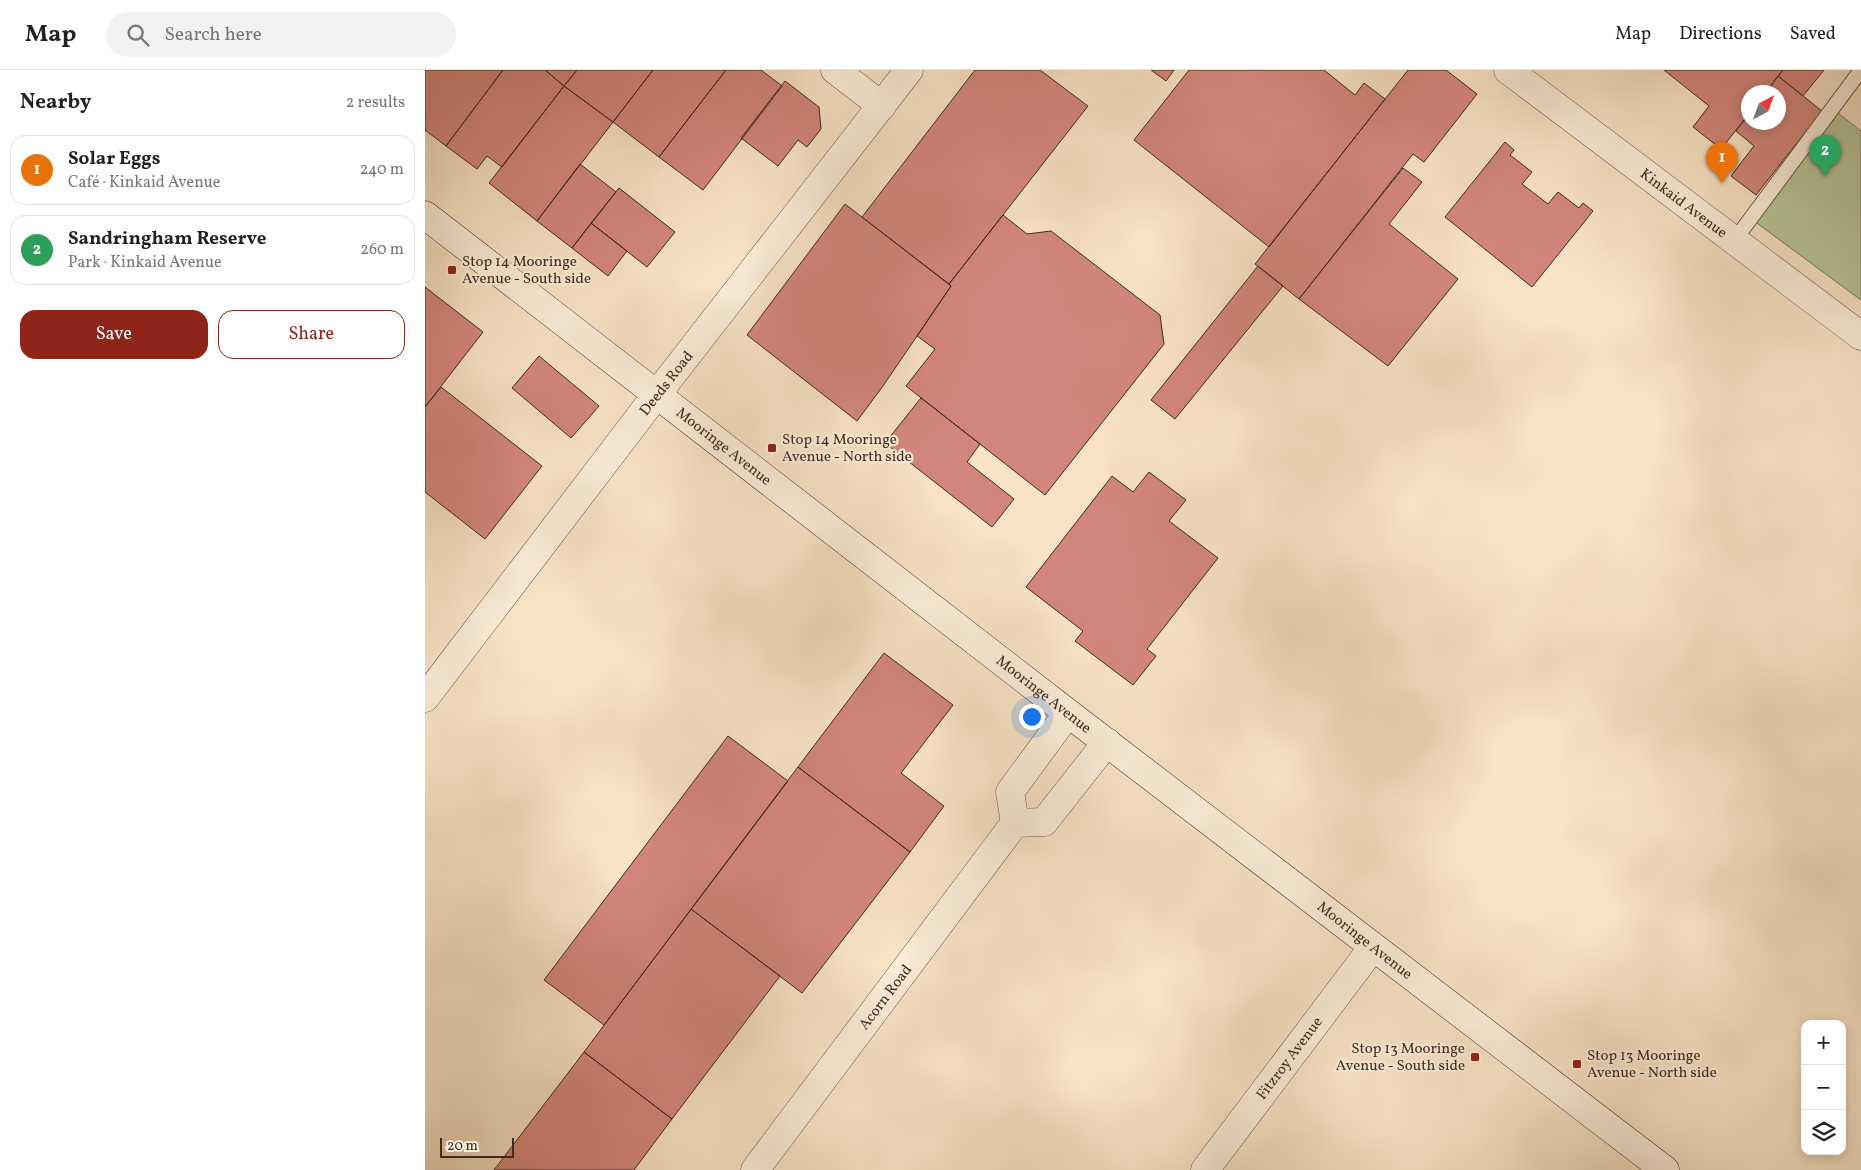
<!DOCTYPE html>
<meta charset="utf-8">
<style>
:root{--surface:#fff;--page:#f2f2f2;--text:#222;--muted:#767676;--line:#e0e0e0;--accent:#8f2418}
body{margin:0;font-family:Vollkorn,serif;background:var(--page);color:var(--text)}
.controls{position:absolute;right:15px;bottom:15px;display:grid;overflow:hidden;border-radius:10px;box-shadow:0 2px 12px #0003}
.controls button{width:45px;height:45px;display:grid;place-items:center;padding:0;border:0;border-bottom:1px solid var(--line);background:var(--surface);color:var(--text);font:25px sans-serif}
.compass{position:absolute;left:1316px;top:15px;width:45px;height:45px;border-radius:50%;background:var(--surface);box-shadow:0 2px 12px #0003;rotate:41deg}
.scale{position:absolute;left:15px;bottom:12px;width:74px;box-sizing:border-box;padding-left:5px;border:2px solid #412920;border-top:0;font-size:14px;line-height:18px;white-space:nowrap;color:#412920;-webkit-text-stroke:4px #faedd9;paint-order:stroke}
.you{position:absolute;left:606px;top:646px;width:18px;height:18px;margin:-12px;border:4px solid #fff;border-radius:50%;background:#1a73e8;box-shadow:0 0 0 8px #1a73e833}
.badge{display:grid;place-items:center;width:32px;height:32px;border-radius:50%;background:var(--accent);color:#fff;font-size:16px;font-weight:700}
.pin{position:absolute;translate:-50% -41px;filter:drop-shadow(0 1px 2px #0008)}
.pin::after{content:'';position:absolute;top:26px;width:18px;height:15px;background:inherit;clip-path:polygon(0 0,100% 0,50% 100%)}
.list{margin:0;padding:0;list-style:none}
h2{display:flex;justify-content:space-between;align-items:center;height:65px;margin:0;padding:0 20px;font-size:21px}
h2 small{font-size:16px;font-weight:400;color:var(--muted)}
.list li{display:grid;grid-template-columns:32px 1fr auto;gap:15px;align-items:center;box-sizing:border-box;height:70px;margin:0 10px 10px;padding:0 10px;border:1px solid var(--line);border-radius:15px}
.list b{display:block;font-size:19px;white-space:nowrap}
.list p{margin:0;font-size:16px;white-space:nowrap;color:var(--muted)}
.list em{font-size:16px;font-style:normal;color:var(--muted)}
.actions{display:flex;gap:10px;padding:15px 20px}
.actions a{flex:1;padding:11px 0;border:1px solid var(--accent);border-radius:15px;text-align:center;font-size:18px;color:var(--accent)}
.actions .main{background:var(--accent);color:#fff}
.icon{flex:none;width:28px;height:28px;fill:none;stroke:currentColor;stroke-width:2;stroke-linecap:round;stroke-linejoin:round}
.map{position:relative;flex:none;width:1436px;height:1100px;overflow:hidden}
header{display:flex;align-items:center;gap:30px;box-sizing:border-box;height:70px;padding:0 25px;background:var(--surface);border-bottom:1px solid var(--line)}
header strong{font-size:24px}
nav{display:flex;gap:28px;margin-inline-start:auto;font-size:18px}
.search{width:350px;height:45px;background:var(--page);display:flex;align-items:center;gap:12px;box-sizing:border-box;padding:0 18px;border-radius:28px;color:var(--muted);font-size:19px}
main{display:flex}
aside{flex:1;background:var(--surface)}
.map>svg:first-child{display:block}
.green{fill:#b7c599;stroke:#7c775c}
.building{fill:#d2867b;stroke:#412920}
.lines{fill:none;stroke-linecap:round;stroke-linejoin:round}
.lane-casing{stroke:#6f5849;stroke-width:16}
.street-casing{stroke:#6f5849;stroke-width:29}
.secondary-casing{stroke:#412920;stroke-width:29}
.lane{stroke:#faedd9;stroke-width:14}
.street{stroke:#faedd9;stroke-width:28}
.secondary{stroke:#faedd9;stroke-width:28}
.poi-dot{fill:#8f2418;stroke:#faedd9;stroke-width:2}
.labels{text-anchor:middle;stroke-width:4.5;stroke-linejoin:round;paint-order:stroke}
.street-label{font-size:15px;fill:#412920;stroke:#faedd9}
.poi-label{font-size:15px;fill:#412920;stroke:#faedd9;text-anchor:start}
</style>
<header>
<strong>Map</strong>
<div class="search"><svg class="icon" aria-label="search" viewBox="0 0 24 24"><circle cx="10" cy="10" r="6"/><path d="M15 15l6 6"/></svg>Search here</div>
<nav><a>Map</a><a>Directions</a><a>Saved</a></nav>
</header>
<main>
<aside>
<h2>Nearby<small>2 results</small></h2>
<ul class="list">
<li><span class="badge" style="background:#e8710a">1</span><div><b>Solar Eggs</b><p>Café · Kinkaid Avenue</p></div><em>240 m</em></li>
<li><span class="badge" style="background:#2e9e5b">2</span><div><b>Sandringham Reserve</b><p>Park · Kinkaid Avenue</p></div><em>260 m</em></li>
</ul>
<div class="actions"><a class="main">Save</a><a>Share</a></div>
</aside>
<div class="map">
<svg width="1436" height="1100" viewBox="0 0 1436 1100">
<rect width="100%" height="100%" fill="#f8e3c5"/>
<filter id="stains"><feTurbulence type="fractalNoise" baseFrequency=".004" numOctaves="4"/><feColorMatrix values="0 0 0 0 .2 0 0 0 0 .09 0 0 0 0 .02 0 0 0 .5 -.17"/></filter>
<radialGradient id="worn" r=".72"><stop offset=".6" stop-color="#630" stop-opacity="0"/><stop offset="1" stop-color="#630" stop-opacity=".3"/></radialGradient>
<path class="green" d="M1413,43L1436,61V230L1329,151Z"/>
<path class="building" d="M0,0H78L21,76L0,60Z
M78,0H120L139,16L77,97L62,86L52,99L21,76Z
M120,0H152L139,16Z
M152,0H228L188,52L139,16Z
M228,0H298L300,1L234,87L188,52Z
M301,0H336L357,16L278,120L234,87Z
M550,0H615L663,36L524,214L437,147Z
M726,0H749L741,11Z
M764,0H899L930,25L939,13L960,29L844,177L709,70Z
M983,0H1021L1052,24L999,92L988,84L874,229L830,194Z
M1239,0H1358L1341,22H1324V44L1296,79L1268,57L1284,36Z
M1358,0H1399L1378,26L1353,6Z
M1353,6L1397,41L1331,125L1306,106L1329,76L1311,61L1324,44V52H1354V22H1341Z
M360,11L394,37L396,59L382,77L373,70L353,96L316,68Z
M139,16L188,52L112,151L64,113Z
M1080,72L1089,80L1085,85L1107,102L1097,114L1123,134L1133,122L1154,138L1158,133L1168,141L1107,217L1020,147Z
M155,94L191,122L147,178L112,151Z
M978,98L997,112L964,154L1033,209L963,296L874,229Z
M194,118L250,162L222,197L166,153Z
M420,134L526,216L458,316L432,351L322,265Z
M578,145L602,164L626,161L735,245L739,274L620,425L481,316L510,279L492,266L526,216L524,214Z
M166,153L202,181L183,206L147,178Z
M833,196L858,216L750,349L726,330Z
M0,217L58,262L0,337Z
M114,286L174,336L146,368L87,318Z
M16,317L117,396L60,469L0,422V337Z
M496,328L555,374L542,392L589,429L567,457L460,373Z
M724,402L761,430L744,451L793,488L722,579L731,586L708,615L650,571L658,561L601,517L687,406L708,422Z
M459,583L528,635L476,703L519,736L485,782L373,697Z
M303,666L363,711L179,955L119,910Z
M373,697L485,782L377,923L266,839Z
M266,839L355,906L247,1049L159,982Z
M159,982L247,1049L209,1100H69Z"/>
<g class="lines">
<defs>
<path id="lane" d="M1309,171L1436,0"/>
<path id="street" d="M410,0L457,36
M1083,0L1436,266
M0,628L232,324L484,0
M590,753L619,752L682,672
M330,1100L590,753L585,722L643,643
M780,1100L948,877"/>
<path id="secondary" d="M0,145L643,643L1240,1100"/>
</defs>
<use href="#lane" class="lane-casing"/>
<use href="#street" class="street-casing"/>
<use href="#secondary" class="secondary-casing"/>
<use href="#lane" class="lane"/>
<use href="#street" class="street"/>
<use href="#secondary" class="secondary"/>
</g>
<g class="poi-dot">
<rect x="22" y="195" width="10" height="10" rx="2.5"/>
<rect x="342" y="373" width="10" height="10" rx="2.5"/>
<rect x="1045" y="982" width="10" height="10" rx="2.5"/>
<rect x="1147" y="989" width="10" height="10" rx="2.5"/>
</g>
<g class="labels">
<g class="street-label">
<text transform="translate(1259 133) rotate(37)" y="5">Kinkaid Avenue</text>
<text transform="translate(241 313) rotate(-52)" y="5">Deeds Road</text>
<text transform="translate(299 376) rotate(38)" y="5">Mooringe Avenue</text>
<text transform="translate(619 624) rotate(38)" y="5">Mooringe Avenue</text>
<text transform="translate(940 870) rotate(38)" y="5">Mooringe Avenue</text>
<text transform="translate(460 927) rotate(-53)" y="5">Acorn Road</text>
<text transform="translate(864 988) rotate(-53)" y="5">Fitzroy Avenue</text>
</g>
<g class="poi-label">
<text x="37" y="196">Stop 14 Mooringe<tspan x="37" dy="17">Avenue - South side</tspan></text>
<text x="357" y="374">Stop 14 Mooringe<tspan x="357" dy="17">Avenue - North side</tspan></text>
<text x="1040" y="983" text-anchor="end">Stop 13 Mooringe<tspan x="1040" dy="17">Avenue - South side</tspan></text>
<text x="1162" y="990">Stop 13 Mooringe<tspan x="1162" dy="17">Avenue - North side</tspan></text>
</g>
</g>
<rect width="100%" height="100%" filter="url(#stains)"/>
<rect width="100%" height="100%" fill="url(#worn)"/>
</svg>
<div class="controls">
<button>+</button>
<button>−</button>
<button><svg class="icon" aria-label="layers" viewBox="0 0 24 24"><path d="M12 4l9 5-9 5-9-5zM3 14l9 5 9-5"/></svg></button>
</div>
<svg class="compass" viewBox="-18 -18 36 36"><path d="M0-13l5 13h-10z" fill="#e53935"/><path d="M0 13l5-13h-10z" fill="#767676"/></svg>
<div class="scale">20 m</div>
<div class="you"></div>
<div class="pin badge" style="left:1297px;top:113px;background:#e8710a">1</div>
<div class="pin badge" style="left:1400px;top:106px;background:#2e9e5b">2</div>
</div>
</main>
